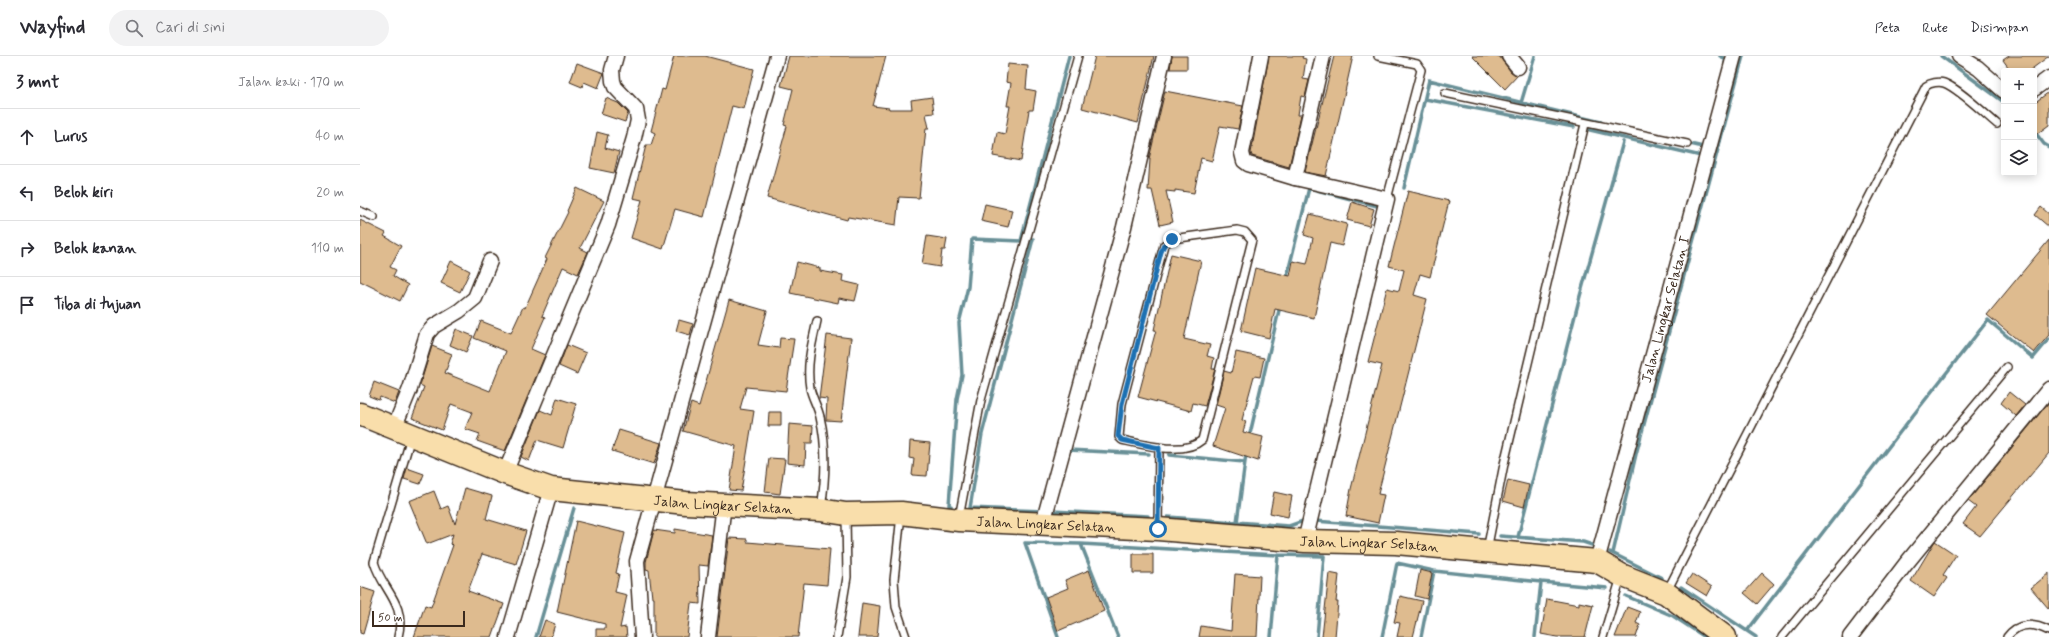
<!DOCTYPE html>
<html lang="id">
<meta charset="utf-8">
<style>
:root{--surface:#fff;--page:#f2f2f3;--text:#2b2b33;--muted:#7c7c81;--line:#e1e1e2}
body{margin:0;font-family:Mynerve,sans-serif;background:var(--page);color:var(--text)}
.controls{position:absolute;right:12px;top:12px;display:grid;overflow:hidden;border-radius:4px;box-shadow:0 2px 10px #0003}
.controls button{width:36px;height:36px;display:grid;place-items:center;padding:0;border:0;border-bottom:1px solid var(--line);background:var(--surface);color:var(--text);font:20px sans-serif}
.scale{position:absolute;left:12px;bottom:10px;width:93px;box-sizing:border-box;padding-left:4px;border:2px solid #3b2a1e;border-top:0;font-size:11px;line-height:14px;white-space:nowrap;color:#3b2a1e;-webkit-text-stroke:3px #fff;paint-order:stroke}
.stop{position:absolute;width:12px;height:12px;margin:-9px;border:3px solid #1f6fb2;border-radius:50%;background:#fff}
.stop.end{background:#1f6fb2;border-color:#fff;box-shadow:0 1px 4px #0008}
.list{margin:0;padding:0;list-style:none}
h2{display:flex;justify-content:space-between;align-items:center;height:52px;margin:0;padding:0 16px;font-size:17px}
h2 small{font-size:13px;font-weight:400;color:var(--muted)}
.list li{display:grid;grid-template-columns:26px 1fr auto;gap:12px;align-items:center;box-sizing:border-box;height:56px;padding:0 16px;border-top:1px solid var(--line)}
.list b{display:block;font-size:15px;white-space:nowrap}
.list em{font-size:13px;font-style:normal;color:var(--muted)}
.icon{flex:none;width:22px;height:22px;fill:none;stroke:currentColor;stroke-width:2;stroke-linecap:round;stroke-linejoin:round}
.map{position:relative;flex:none;width:1689px;height:581px;overflow:hidden}
header{display:flex;align-items:center;gap:24px;box-sizing:border-box;height:56px;padding:0 20px;background:var(--surface);border-bottom:1px solid var(--line)}
header strong{font-size:19px}
nav{display:flex;gap:22px;margin-inline-start:auto;font-size:14px}
.search{width:280px;height:36px;background:var(--page);display:flex;align-items:center;gap:10px;box-sizing:border-box;padding:0 14px;border-radius:22px;color:var(--muted);font-size:15px}
main{display:flex}
aside{flex:1;background:var(--surface)}
.map>svg:first-child{display:block}
.lines{fill:none;stroke-linecap:round;stroke-linejoin:round}
.stream{stroke:#699097;stroke-width:3.5}
.building{fill:#debb8f;stroke:#3b2a1e}
.lane-casing{stroke:#3b2a1e;stroke-width:10}
.street-casing{stroke:#3b2a1e;stroke-width:17}
.highway-casing{stroke:#3b2a1e;stroke-width:25}
.lane{stroke:#fff;stroke-width:7}
.street{stroke:#fff;stroke-width:14}
.highway{stroke:#f9deab;stroke-width:22}
.route{stroke:#1f6fb2;stroke-width:5}
.labels{text-anchor:middle;stroke-width:3;stroke-linejoin:round;paint-order:stroke}
.street-label{font-size:14px;fill:#3b2a1e;stroke:#fff}
</style>
<header>
<strong>Wayfind</strong>
<div class="search"><svg class="icon" aria-label="search" viewBox="0 0 24 24"><circle cx="10" cy="10" r="6"/><path d="M15 15l6 6"/></svg>Cari di sini</div>
<nav><a>Peta</a><a>Rute</a><a>Disimpan</a></nav>
</header>
<main>
<aside>
<h2>3 mnt<small>Jalan kaki · 170 m</small></h2>
<ul class="list">
<li><svg class="icon" aria-label="ahead" viewBox="0 0 24 24"><path d="M12 20V5M6 11l6-6 6 6"/></svg><div><b>Lurus</b></div><em>40 m</em></li>
<li><svg class="icon" aria-label="left" viewBox="0 0 24 24"><path d="M17 20v-9H6M10 6l-5 5 5 5"/></svg><div><b>Belok kiri</b></div><em>20 m</em></li>
<li><svg class="icon" aria-label="right" viewBox="0 0 24 24"><path d="M7 20v-9h11M14 6l5 5-5 5"/></svg><div><b>Belok kanan</b></div><em>110 m</em></li>
<li><svg class="icon" aria-label="arrive" viewBox="0 0 24 24"><path d="M6 21V4h12l-3 4 3 4H6"/></svg><div><b>Tiba di tujuan</b></div></li>
</ul>
</aside>
<div class="map">
<svg width="1689" height="581" viewBox="0 0 1689 581">
<rect width="100%" height="100%" fill="#fff"/>
<filter id="ink" filterUnits="userSpaceOnUse"><feTurbulence type="fractalNoise" baseFrequency=".025" numOctaves="2"/><feDisplacementMap in="SourceGraphic" scale="8" xChannelSelector="R" yChannelSelector="G"/><feConvolveMatrix kernelMatrix="1 2 1 2 8 2 1 2 1" color-interpolation-filters="sRGB"/></filter>
<g filter="url(#ink)">
<g class="lines">
<path class="stream" d="M1360,0L1366,3L1365,7
M1581,0L1644,46
M1065,43L1214,71
M1161,47L1175,0
M1230,74L1341,100
M1674,75L1684,88L1689,91
M1326,87L1343,91
M1044,132L1069,24L1241,66
M673,183L622,378L610,452L684,455
M926,224L949,132L1021,151
M889,382L920,250
M708,394L789,398
M809,399L884,406
M591,450L589,449L597,343L602,319L599,267L608,231L612,183L661,185L709,0
M692,455L788,460
M808,461L929,470L946,464
M955,465L1119,478
M877,466L886,398
M1140,480L1223,486L1238,491
M1158,481L1220,240L1263,86
M1250,496L1302,522
M1253,497L1276,398L1383,0
M918,499L964,500L957,581
M1181,526L1247,532
M1321,531L1396,581
M1266,540L1313,560L1345,581
M1387,575L1547,367L1628,264L1673,302L1689,283
M176,581L214,452
M698,581L665,487L721,488
M758,581L721,488L918,499L911,581
M1022,581L1037,507L1074,515
M1061,581L1074,515L1181,526L1175,581"/>
</g>
<path class="building" d="M314,0H345L394,13L384,53L372,50L344,161L315,153L303,193L271,182L282,144L273,142L286,89H291L295,77L291,75L302,33L305,34Z
M429,0H526L513,50L529,52V53H552L551,44L572,41L574,57L566,58L569,72H566L559,142L539,141L536,169L488,161L487,164L407,142L427,70L424,69L433,33L421,30Z
M735,0H794L778,67L722,52Z
M812,0H827V13H810Z
M909,0H943L942,2L946,3L943,23L949,24L945,41L941,40L938,59H941L929,111L892,100L891,97Z
M974,0H993L966,120L945,116Z
M1112,0H1139L1151,16L1158,19L1145,33Z
M1649,0H1689L1669,15H1651L1643,4Z
M217,7L244,17L238,32L224,26L222,31L210,26Z
M648,8L668,10L666,33L676,35L673,54H669L661,105L633,100L637,76L645,78L650,50H647L651,27L646,26Z
M805,35L883,50L878,73L860,70L852,105L841,102L834,137L815,134V136L806,135L813,166L800,169L792,134H788L790,103H789Z
M1689,36V69L1674,80V47Z
M246,42L258,47L268,57L265,66L241,58Z
M237,76L248,79L245,92L259,96L254,117L230,112Z
M217,132L244,145L220,192L228,196L218,218L203,211L182,260L185,261L171,293L185,299L145,395L117,385L120,378L105,373L112,356L91,348L82,374L52,362L64,331L60,329L72,290L92,298L85,317L130,335L146,295L114,282L121,265L151,277L163,251L165,252L187,203L185,202L208,156L207,155Z
M1048,135L1089,145L1070,221L1060,218L1054,239L1067,243L1018,438L1024,439L1018,467L986,460L991,433L1022,309L1008,306L1027,232L1039,235L1044,214L1029,210Z
M992,146L1014,153L1009,170L987,164Z
M625,148L652,154L648,171L621,165Z
M1681,151L1689,158V171L1675,159Z
M950,158L987,168L982,190L970,187L954,262L915,253L909,282L881,275L895,212L930,220L933,205L947,208L953,182L944,179Z
M0,164L26,177L24,180L41,190L30,211L36,214L33,220L48,229L40,245L0,225Z
M567,180L587,183L585,194H582L580,211L562,208Z
M1689,184V279L1674,297L1627,259Z
M811,198L841,205L824,283L850,289L847,300L854,302L852,313H855L845,350L833,347L831,355L778,341L796,274H794Z
M91,205L110,215L100,236L81,227Z
M437,206L460,212V215L483,219L482,225L499,229L495,245L479,242L478,247L430,237Z
M369,244L407,255L398,289L419,292L420,282L434,283L426,335L386,331L380,353L394,355L381,435L369,434L376,390L323,375L331,347L339,350Z
M319,264L333,268L330,279L316,275Z
M96,273L113,280L106,296L90,289Z
M467,279L491,282L481,365L466,364L467,343L459,342Z
M207,289L226,297L217,318L199,310Z
M876,296L904,302L900,321L894,320L882,364L886,365L883,376L903,381L898,405L853,390L865,352L856,349L864,315L871,317Z
M14,326L39,336L35,347L20,341L19,344L9,340Z
M1649,336L1665,349L1656,360L1641,347Z
M197,342L216,348L203,392L177,384L169,405L161,401L180,354L192,359Z
M1689,346V397L1620,480L1603,468L1616,451L1608,445Z
M409,356H421V370H408Z
M429,368L453,370L452,387H446L445,409L427,407Z
M259,374L301,387L294,408L252,395Z
M550,385L570,387L567,420L552,419L554,403L549,402Z
M409,402L425,403L420,438L405,436Z
M47,412L64,418L60,428L44,423Z
M1148,424L1169,429L1164,451L1143,445Z
M105,432L132,440L126,463L166,475L156,508L122,498L108,535L144,548L132,581H54L65,549L71,551L93,489L90,488L93,478L67,488L49,445L74,435L81,453L88,450L95,468Z
M914,436L932,440L928,461L910,457Z
M216,465L265,477L256,517L259,518L255,536L267,539L260,572L266,571L267,581H236V573H245V568L197,556Z
M315,473L352,479L348,510L339,509L340,548L331,547L327,581H294V542H292L289,514L286,513V506L294,474L315,477Z
M369,482L387,483V486L470,493L467,529L444,527L438,581H357Z
M1575,485L1596,499L1583,519L1587,522L1574,541L1551,525Z
M773,498H793V517H773Z
M729,514L744,555L698,575L686,541L708,532L705,524Z
M1060,514L1072,517L1067,543L1055,540Z
M969,517L979,519L976,546H978L975,581H962Z
M1402,517L1414,528L1397,548L1384,537Z
M1689,517V553L1671,532Z
M875,518L900,520L897,581H839L841,570L871,575Z
M1332,518L1352,531L1347,540L1326,527Z
M0,531L15,536L3,578L0,577Z
M1040,540L1062,545L1053,581H1037L1040,567L1034,566Z
M1187,543L1219,549V546L1233,549L1225,581H1197L1181,578Z
M502,547L520,550L517,581H498Z
M1267,551L1280,556L1276,567L1280,569L1276,581H1255Z
M185,564L195,568L191,581H179Z"/>
<g class="lines">
<defs>
<path id="lane" d="M1018,0L1057,8L1061,14L1027,143
M1085,37L1327,88
M0,155L14,161
M877,174L885,176L892,184L842,384C824,400 784,389 762,384L759,381L762,348L804,189L812,183Z
M457,265C452,287 446,309 450,332C452,342 458,351 460,361C467,391 466,421 461,452
M541,459L534,524L536,551L546,581
M599,462L621,344L718,0
M798,471L799,391
M1127,494L1144,408L1225,68
M1307,535L1566,30C1570,27 1579,25 1584,27C1598,32 1624,57 1637,68
M38,581C47,547 22,534 14,506L51,381
M477,581L487,521L486,460
M1243,581L1261,521
M1422,581L1647,311
M1647,581C1658,566 1674,567 1689,575"/>
<g id="street">
<path d="M901,0L882,97L884,105L888,108L935,122L1027,143L945,485"/>
<path d="M1149,0L1158,11"/>
<path d="M1599,0L1618,12L1644,35"/>
<path d="M1674,33L1689,22"/>
<path d="M935,122L963,0"/>
<path d="M34,372L50,333L67,278L74,270L99,255L115,242L130,205"/>
<path d="M145,417L248,169L274,82L278,64L276,53L255,31L253,25L252,14L256,0"/>
<path d="M683,467L764,171L804,0"/>
<path id="s1" d="M1237,505L1374,0"/>
<path d="M148,581L191,433"/>
<path d="M282,581L277,505L417,0"/>
<path d="M348,581L364,448"/>
<path d="M1490,581L1545,509L1689,333"/>
</g>
<g id="highway">
<path id="s2" d="M0,358L145,417L191,433L326,447L460,454L486,458L541,457L599,464L798,473L945,485L1036,487L1237,505L1261,519L1306,537L1365,581"/>
</g>
</defs>
<use href="#lane" class="lane-casing"/>
<use href="#street" class="street-casing"/>
<use href="#highway" class="highway-casing"/>
<use href="#lane" class="lane"/>
<use href="#street" class="street"/>
<use href="#highway" class="highway"/>
</g>
</g>
<g class="lines" filter="url(#ink)">
<path class="route" d="M798,473L799,392L762,384L758,380L762,348L801,196L804,189L812,183"/>
</g>
<g class="labels">
<g class="street-label">
<text dy="5" stroke="none"><textPath href="#s1" startOffset="261">Jalan Lingkar Selatan I</textPath></text>
<text dy="5" stroke="none"><textPath href="#s2" startOffset="378">Jalan Lingkar Selatan</textPath></text>
<text dy="5" stroke="none"><textPath href="#s2" startOffset="702">Jalan Lingkar Selatan</textPath></text>
<text dy="5" stroke="none"><textPath href="#s2" startOffset="1026">Jalan Lingkar Selatan</textPath></text>
</g>
</g>
</svg>
<div class="controls">
<button>+</button>
<button>−</button>
<button><svg class="icon" aria-label="layers" viewBox="0 0 24 24"><path d="M12 4l9 5-9 5-9-5zM3 14l9 5 9-5"/></svg></button>
</div>
<div class="scale">50 m</div>
<div class="stop" style="left:798px;top:473px"></div>
<div class="stop end" style="left:812px;top:183px"></div>
</div>
</main>
